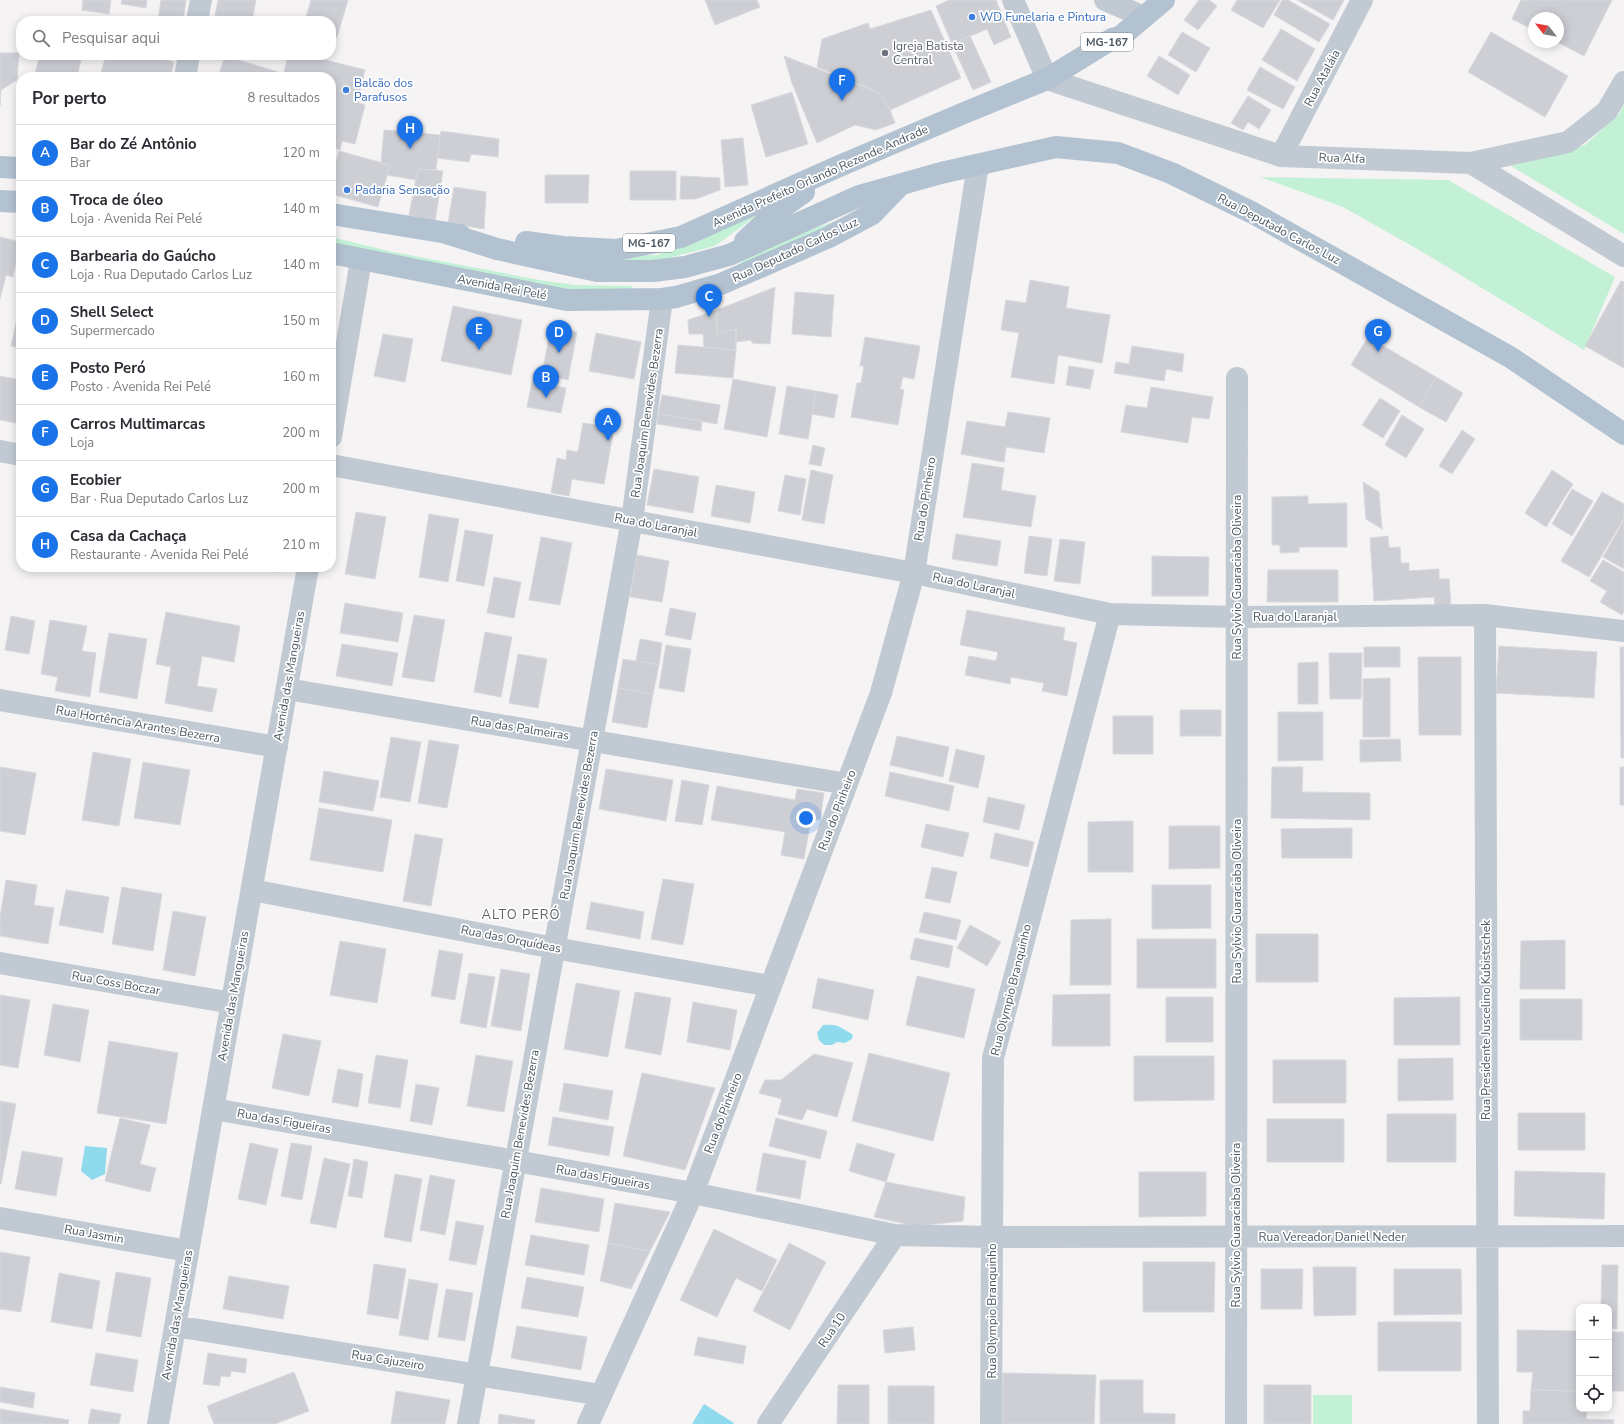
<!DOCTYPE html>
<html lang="pt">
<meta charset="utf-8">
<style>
:root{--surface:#fff;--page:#f7f7f7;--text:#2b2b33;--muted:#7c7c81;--line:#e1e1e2;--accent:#1a73e8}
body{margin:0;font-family:"Nunito Sans",sans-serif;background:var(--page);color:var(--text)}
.controls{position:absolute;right:12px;bottom:12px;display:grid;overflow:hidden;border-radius:8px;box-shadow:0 2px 10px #0003}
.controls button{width:36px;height:36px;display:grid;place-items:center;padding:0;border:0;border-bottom:1px solid var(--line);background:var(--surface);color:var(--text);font:20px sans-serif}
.compass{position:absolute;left:1528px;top:12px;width:36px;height:36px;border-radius:50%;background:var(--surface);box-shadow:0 2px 10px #0003;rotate:301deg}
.you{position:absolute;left:806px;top:818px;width:14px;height:14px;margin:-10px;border:3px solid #fff;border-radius:50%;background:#1a73e8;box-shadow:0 0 0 6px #1a73e833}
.badge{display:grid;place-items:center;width:26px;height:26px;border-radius:50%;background:var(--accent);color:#fff;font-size:13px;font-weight:700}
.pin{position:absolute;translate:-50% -33px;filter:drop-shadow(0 1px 2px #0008)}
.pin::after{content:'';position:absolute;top:21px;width:14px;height:12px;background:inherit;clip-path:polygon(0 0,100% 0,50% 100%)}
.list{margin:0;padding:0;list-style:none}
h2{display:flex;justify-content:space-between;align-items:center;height:52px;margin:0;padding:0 16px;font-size:17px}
h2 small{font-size:13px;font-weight:400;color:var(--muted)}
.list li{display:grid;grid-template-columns:26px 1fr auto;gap:12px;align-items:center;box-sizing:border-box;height:56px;padding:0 16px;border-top:1px solid var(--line)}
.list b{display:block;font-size:15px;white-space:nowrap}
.list p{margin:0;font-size:13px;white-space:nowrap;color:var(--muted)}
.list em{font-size:13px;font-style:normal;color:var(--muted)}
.icon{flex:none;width:22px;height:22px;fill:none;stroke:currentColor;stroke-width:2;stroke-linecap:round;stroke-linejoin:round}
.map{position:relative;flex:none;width:1624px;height:1424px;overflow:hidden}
.search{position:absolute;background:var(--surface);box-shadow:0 2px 10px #0003;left:16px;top:16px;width:320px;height:44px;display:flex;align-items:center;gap:10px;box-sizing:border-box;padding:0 14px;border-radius:16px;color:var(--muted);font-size:15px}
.panel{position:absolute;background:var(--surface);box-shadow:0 2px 10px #0003;left:16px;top:72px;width:320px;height:500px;border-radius:16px}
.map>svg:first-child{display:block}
.green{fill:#c3f1d5}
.water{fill:#90daee}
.building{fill:#cdcfd5;stroke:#d7d9de}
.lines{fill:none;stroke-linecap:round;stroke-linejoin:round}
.minor{stroke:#c1cad2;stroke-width:22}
.major{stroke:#b3c2d1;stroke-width:22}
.shop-dot{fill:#3f7fe0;stroke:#fff;stroke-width:1.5}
.worship-dot{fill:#6b7280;stroke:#fff;stroke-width:1.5}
.labels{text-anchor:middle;stroke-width:3.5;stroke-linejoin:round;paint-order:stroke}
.shield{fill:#fff;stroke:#808990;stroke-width:1}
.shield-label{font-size:11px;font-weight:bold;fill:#4a5661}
.shop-label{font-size:12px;fill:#366cbe;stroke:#fff;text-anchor:start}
.worship-label{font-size:12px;fill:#5b616d;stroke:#fff;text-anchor:start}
.street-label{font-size:12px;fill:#4a5661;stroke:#fff}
.neighbourhood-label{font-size:13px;letter-spacing:1px;fill:#5f6368;stroke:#fff}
</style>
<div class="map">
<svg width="1624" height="1424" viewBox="0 0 1624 1424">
<rect width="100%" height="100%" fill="#f5f3f3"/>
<path class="green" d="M1624,105V234L1511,166L1585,145L1619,114Z
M1260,177L1448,180L1615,277L1584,350L1426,254L1343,207Z
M770,206L715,246L649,263L612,262L613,256L657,255Z
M864,211L716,282L744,260L807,231Z
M331,237L393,252L545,281L575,285L633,286L629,291L574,292L331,242Z
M1313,1395H1352V1424H1313Z"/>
<path class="water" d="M823,1025C837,1024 841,1027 853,1035L852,1039L845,1043L837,1042L832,1045H824L819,1040L817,1033Z
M85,1146L107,1148L105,1174L92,1180L81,1171Z
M704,1404L734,1423L733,1424H692Z"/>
<path class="building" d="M83,0H111L109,14L82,10Z
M122,0H147L146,8L121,4Z
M161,0H186L183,21L158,20Z
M218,0H256L252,21H214Z
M311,0H348L337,37L331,36V21H305Z
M705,0H757L760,7L715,25Z
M949,0H996L1011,37L994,45L987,29L952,44L936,6Z
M1199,0H1209L1217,6L1198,30L1184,20Z
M1237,0H1280L1263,28L1231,10Z
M1282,0H1288L1330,24L1319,42L1274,15Z
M1297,0H1344L1333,20Z
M1521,0H1612L1584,56L1557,42H1558V18H1534V30L1512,19Z
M931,10L961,78L890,110L878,92L817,67L822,39L868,23L870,29Z
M1281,29L1315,49L1297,81L1262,60Z
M1182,32L1210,48L1196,72L1168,55Z
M1491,32L1568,76L1545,117L1468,72Z
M970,36L991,82L973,90L952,44Z
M0,53H19L17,80L1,90L0,106Z
M40,55H82L77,77H34Z
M106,55H149L174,62L170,77H100Z
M288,55H306L365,70L357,102L365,105L355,144L342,141L340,150L331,147V77H283Z
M225,56L278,72L277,77H218Z
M784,56L878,92L890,110L895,123L876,130L855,125L817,143L792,83Z
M1159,56L1190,75L1178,95L1147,76Z
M1260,67L1295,87L1283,109L1247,90Z
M792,92L808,144L766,157L751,105Z
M1248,96L1271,110L1259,129L1248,122L1243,130L1231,123Z
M384,130L440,135L436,170L418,169L416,180L387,175L390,165L381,163Z
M441,131L499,139L498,157L471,154L469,162L437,158Z
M743,138L748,185L725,187L721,140Z
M339,151L390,165L378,207L331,194V179Z
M418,169L443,171L435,221L409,215Z
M630,171H676V200H630Z
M545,175H589L588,203H545Z
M681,176L720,178V190L696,199H680Z
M454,187L486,192L484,229L448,223Z
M0,237L20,242L13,277L6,275L0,299Z
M1030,280L1069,287L1066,308L1110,315L1102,363L1058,355L1054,384L1011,377L1019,333L1001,330L1006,300L1026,303Z
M1621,281L1624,282V368L1585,346Z
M775,287L770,344L752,343L751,340L736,342V329L717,333V310Z
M795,292L834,295L831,337L792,334Z
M21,300V348L11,346Z
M453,306L522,320L511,375L441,361Z
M717,310V333L736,329V350L704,347L703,334H689L688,320Z
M551,327L577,332L568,380L542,374Z
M596,333L641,342L634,379L589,371Z
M383,334L413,339L405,382L374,376Z
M865,337L920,346L914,379L903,377L900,389L904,390L898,425L851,417L857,383H861L864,366H860Z
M1368,337L1436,377L1419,407L1351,365Z
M678,345L736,350L733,378L675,373Z
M1132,346L1184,354L1182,372L1166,369L1164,381L1114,373L1116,362L1129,364Z
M1069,366L1094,370L1090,389L1066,385Z
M0,376L21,380V424L0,420Z
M1436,377L1463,393L1446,422L1419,407Z
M733,379L776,387L767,437L724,429Z
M532,382L566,388L561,413L527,407Z
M787,386L816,391L808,439L779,434Z
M1151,387L1213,397L1209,419L1192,417L1188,443L1121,432L1126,405L1147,408Z
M816,391L838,395L834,418L812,414Z
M662,395L720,405L717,424L658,414Z
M1380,398L1400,411L1383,438L1362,425Z
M1008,412L1050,418L1044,453L1006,447L1004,462L961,454L967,421L1005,427Z
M658,414L702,421L701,431L657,424Z
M1402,415L1424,429L1406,458L1385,445Z
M583,423L614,428L604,484L572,479L569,496L551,493L557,458L566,460L567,450L578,452Z
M1462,430L1475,439L1452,474L1439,466Z
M813,445L825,448L821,466L809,464Z
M972,463L1004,468L1001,490L1036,496L1031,527L963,517Z
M654,469L699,477L693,513L647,505Z
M811,470L833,475L824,524L802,520Z
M1552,470L1573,484L1546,527L1525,513Z
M785,475L806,479L800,515L778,511Z
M1363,482L1379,492L1382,529L1366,519Z
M716,485L755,492L750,523L711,516Z
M1572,489L1593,501L1572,536L1552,524Z
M1602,492L1624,504V518L1589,577L1561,561Z
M1308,496V504L1347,503V547H1299V552L1280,553V545H1272V497Z
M356,512L386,517L375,579L345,574Z
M429,514L459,519L448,582L419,577Z
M1624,520V569L1603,557Z
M465,530L493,535L484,586L456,581Z
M956,534L1001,541L997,566L952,559Z
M1029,536L1052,539L1047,576L1024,573Z
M1388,536L1389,548L1400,547L1401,563H1409V571L1439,569V579H1449L1451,605L1435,606L1434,597L1374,601L1370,538Z
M541,537L572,543L560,605L529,600Z
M1060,539L1085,542L1080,584L1054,581Z
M637,555L669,561L662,602L630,597Z
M1152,556L1209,557L1208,596H1152Z
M1603,560L1624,572V611L1622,615L1600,602L1607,591L1590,581Z
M245,567H277L276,572Z
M1268,570H1338V602H1267Z
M494,577L521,582L514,618L487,613Z
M345,603L403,613L398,642L340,633Z
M670,608L696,613L691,640L665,635Z
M967,610L1065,628L1063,640L1077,643L1067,696L1042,691L1044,683L1011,677L1010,684L965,675L969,656L996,661L998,652L960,645Z
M166,612L240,626L234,662L202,656L197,686L217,689L212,712L165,703L171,667L156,664Z
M414,615L445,620L434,682L402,677Z
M11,616L35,621L29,654L5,650Z
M50,620L87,626L82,651L96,653L90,697L55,691L58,677L41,674Z
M485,632L512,637L501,697L474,692Z
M109,633L147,639L137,699L99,692Z
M640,639L662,643L659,665L636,661Z
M342,644L398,653L392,686L336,676Z
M666,645L691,649L684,692L659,688Z
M1499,646L1597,652L1594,698L1496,693Z
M1364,647H1400V667H1364Z
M1620,647H1624V758H1621Z
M1329,653H1362L1361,699H1330Z
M518,654L547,659L538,708L509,703Z
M1418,657H1461V735H1419Z
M623,659L659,665L653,694L618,688Z
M1318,662V704H1298V663Z
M1390,678V737H1363V679Z
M618,688L653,694L647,728L612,722Z
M1180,710H1221V736H1180Z
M1278,712H1323V760L1278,761Z
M1113,716H1153V754H1113Z
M897,736L949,747L943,777L890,765Z
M391,737L421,742L410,802L380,797Z
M1400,739L1401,761L1360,762V740Z
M429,740L459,745L447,808L418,803Z
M956,749L985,756L978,788L949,781Z
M93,752L131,759L119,826L82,820Z
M143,762L190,770L180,825L134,818Z
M0,767L36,773L25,835L0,831Z
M1272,767H1303L1302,792L1370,793V820L1271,818Z
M1620,767H1624V805H1620Z
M606,769L673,780L666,821L599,809Z
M324,771L379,781L373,811L319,802Z
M890,772L954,786L949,811L885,796Z
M682,780L709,785L702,825L675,821Z
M717,786L795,800L797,789L824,793L820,820L811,819L804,859L781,855L785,832L711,820Z
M988,797L1025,805L1019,830L983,822Z
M319,808L392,820L383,872L310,860Z
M1133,821V872H1088V822Z
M926,824L969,833L963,857L921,847Z
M1169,826H1220V868L1169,869Z
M1352,828V858H1282L1281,829Z
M995,833L1034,842L1028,867L990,858Z
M415,834L443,839L431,906L403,901Z
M932,867L957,872L950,903L925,898Z
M663,879L694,884L683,945L651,939Z
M6,880L37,885L34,905L54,908L48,944L0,936V917Z
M1152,885H1211V928L1152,929Z
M122,887L162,894L153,951L112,944Z
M66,890L109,897L103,933L59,925Z
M591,902L644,912L640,939L586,929Z
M173,911L206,917L195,976L163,970Z
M924,912L961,920L956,940L919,932Z
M1111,919V985H1070L1071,920Z
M970,925L1001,942L987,966L957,948Z
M1256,934H1318V982H1256Z
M915,938L953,946L949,968L910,959Z
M1137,939H1216V988H1137Z
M1565,940V989H1520L1521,941Z
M340,941L386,949L377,1003L330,995Z
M439,950L463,954L455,1000L431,996Z
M501,969L530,974L521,1031L491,1026Z
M469,973L495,977L486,1028L460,1023Z
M917,976L975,989L964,1038L906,1025Z
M818,978L874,990L868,1020L812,1008Z
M576,983L620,991L608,1057L564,1049Z
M635,992L671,998L661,1055L625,1048Z
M1110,994V1046H1052L1053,995Z
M0,995L30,1000L18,1068L0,1065Z
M1166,997H1213V1042H1166Z
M1460,997V1045H1394V998Z
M1520,999H1582V1040H1520Z
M693,1002L737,1010L730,1050L687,1042Z
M53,1004L89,1010L80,1062L44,1055Z
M283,1034L321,1041L309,1096L272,1088Z
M109,1041L178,1053L166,1124L97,1113Z
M869,1053L950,1073L933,1141L852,1121Z
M814,1054L853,1063L837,1117L807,1109L802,1120L778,1114L782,1099L759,1093L765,1080H781Z
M376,1055L408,1060L400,1108L368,1103Z
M476,1055L513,1061L504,1112L467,1106Z
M1134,1056H1214V1100L1134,1101Z
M1453,1058V1100L1398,1101V1059Z
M1273,1060H1346V1103H1273Z
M338,1069L363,1074L358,1107L332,1102Z
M642,1073L715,1088L685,1170L623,1156Z
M564,1083L613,1091L608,1120L559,1111Z
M416,1084L439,1088L432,1125L410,1121Z
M0,1101L16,1104L1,1184H0Z
M1518,1113H1585V1150H1518Z
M1387,1114H1456V1162H1387Z
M553,1117L614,1127L609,1156L548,1145Z
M120,1118L150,1125L140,1164L156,1168L150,1192L105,1181Z
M776,1118L827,1131L820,1159L769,1146Z
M1267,1119H1344V1162H1267Z
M250,1143L278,1149L266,1205L238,1199Z
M291,1143L312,1146L302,1200L281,1196Z
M857,1143L895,1154L886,1182L849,1171Z
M22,1151L63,1158L56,1196L15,1189Z
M763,1153L806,1161L800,1199L756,1191Z
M324,1158L350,1164L336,1228L310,1223Z
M354,1159L368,1162L362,1198L348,1196Z
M1515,1171L1605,1173L1604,1219L1514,1216Z
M1139,1172H1206V1216L1139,1217Z
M395,1174L422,1179L411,1242L384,1237Z
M430,1175L455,1180L445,1235L420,1230Z
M886,1182L965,1197L963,1221L915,1226L874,1217Z
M541,1188L604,1199L599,1232L535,1222Z
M615,1203L670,1212L650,1251L608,1243Z
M456,1221L484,1226L476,1265L449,1260Z
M714,1229L777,1260L762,1291L736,1278L717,1317L680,1300Z
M531,1235L589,1245L584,1275L525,1265Z
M608,1243L650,1251L631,1289L600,1281Z
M789,1243L826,1262L790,1330L753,1311Z
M0,1252L30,1257L21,1312L0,1309Z
M1143,1262H1215L1214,1312H1143Z
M374,1264L406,1269L398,1319L367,1314Z
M1602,1265H1618L1617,1329H1609V1307H1601Z
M1313,1267H1356V1315L1314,1316Z
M1261,1269H1303L1302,1309H1261Z
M1394,1269H1461L1462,1314L1394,1315Z
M116,1272L151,1278L141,1337L106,1331Z
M59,1273L100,1281L92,1329L51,1322Z
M229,1276L289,1286L283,1319L223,1309Z
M527,1277L584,1287L578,1317L521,1308Z
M409,1279L438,1284L428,1340L399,1335Z
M446,1289L473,1293L465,1341L438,1337Z
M1378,1322H1461V1371H1378Z
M517,1326L587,1337L581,1370L511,1358Z
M913,1327L915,1350L885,1353L883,1330Z
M1517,1330L1578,1331L1577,1391L1531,1390L1533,1372H1517Z
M1609,1332H1624V1391H1609Z
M698,1337L746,1346L743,1364L694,1355Z
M96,1353L138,1360L133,1392L90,1385Z
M208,1353L247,1359L245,1373L231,1371L230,1377L221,1376L219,1386L203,1384Z
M294,1372L309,1411L275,1424H214L207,1406Z
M1003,1373L1096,1375L1094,1424H1002Z
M1100,1380H1143V1413L1175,1414V1424H1100Z
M838,1385H869V1424H837Z
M1264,1385H1311V1424H1264Z
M888,1386H934V1424H888Z
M0,1387L35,1393L33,1408L0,1402Z
M1531,1390L1577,1391L1576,1410H1587L1586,1419L1614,1420L1613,1424H1523V1411H1530Z
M396,1391L450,1400L445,1424H391Z
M0,1409L69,1420L68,1424H0Z
M91,1409L121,1414L119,1424H88Z
M499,1414L535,1420L534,1424H498Z"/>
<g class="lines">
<path class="minor" d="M1013,0L1047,79L1281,156L1471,163L1624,256
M1105,0L1144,17
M197,21L201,0
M185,77L189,55
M1281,156L1362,0
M1471,163L1568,142L1607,111L1624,82
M331,437L361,260
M0,451L21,455
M331,465L914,573L1110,614L1237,617L1485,615L1624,631
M1485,615L1488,1424
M287,689L847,784
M0,700L277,747
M252,890L554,948L770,986
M0,963L232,1003
M213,1109L516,1161L693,1193L895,1235L993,1237L1624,1236
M0,1218L188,1251
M175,1326L601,1395
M158,1424L308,567
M468,1424L632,520L662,299
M588,1424L693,1193L881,693L914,573L978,165
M768,1424L895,1235
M991,1424L993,1058L1110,614
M1236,1424L1237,378"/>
<path class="major" d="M0,167L21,168
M0,201L21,202
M331,214L460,235
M446,233L497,249L597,271H653L685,267L729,255L859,196L941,173L1056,147L1118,153L1171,173L1253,213L1510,357L1624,434
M745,241L776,212L804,192
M526,242L563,247L616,250L681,237L837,167L964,113L1047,79L1112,39L1120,37L1164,0
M331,253L567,300L662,299L676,297L721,284L829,237L872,214L900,185"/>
</g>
<g class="shop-dot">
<circle cx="972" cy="17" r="4"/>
<circle cx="346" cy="90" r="4"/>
<circle cx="347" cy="190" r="4"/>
</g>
<circle class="worship-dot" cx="885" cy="53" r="4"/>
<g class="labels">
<g class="shield">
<rect x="1081" y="33" width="52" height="18" rx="3"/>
<rect x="623" y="234" width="52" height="18" rx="3"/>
</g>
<g class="shield-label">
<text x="1107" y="46">MG-167</text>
<text x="649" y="247">MG-167</text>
</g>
<g class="shop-label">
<text x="980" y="21">WD Funelaria e Pintura</text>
<text x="354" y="87">Balcão dos<tspan x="354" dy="14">Parafusos</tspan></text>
<text x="355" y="194">Padaria Sensação</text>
</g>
<g class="worship-label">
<text x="893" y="50">Igreja Batista<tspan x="893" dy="14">Central</tspan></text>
</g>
<g class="street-label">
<text transform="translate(1322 78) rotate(-62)" y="4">Rua Ataláia</text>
<text transform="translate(1342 158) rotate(2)" y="4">Rua Alfa</text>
<text transform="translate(820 176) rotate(-24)" y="4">Avenida Prefeito Orlando Rezende Andrade</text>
<text transform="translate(1279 229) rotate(28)" y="4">Rua Deputado Carlos Luz</text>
<text transform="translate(795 250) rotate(-25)" y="4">Rua Deputado Carlos Luz</text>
<text transform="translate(502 287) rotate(11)" y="4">Avenida Rei Pelé</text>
<text transform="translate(647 413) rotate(-82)" y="4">Rua Joaquim Benevides Bezerra</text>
<text transform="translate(925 499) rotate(-81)" y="4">Rua do Pinheiro</text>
<text transform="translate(656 525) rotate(11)" y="4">Rua do Laranjal</text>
<text transform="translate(1237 577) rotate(-90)" y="4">Rua Sylvio Guaraciaba Oliveira</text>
<text transform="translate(974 585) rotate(12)" y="4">Rua do Laranjal</text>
<text x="1295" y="621">Rua do Laranjal</text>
<text transform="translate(289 676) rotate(-80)" y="4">Avenida das Mangueiras</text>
<text transform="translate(138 724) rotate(10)" y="4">Rua Hortência Arantes Bezerra</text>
<text transform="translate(520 728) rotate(9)" y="4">Rua das Palmeiras</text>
<text transform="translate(837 810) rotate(-69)" y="4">Rua do Pinheiro</text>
<text transform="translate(579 815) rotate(-80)" y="4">Rua Joaquim Benevides Bezerra</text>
<text transform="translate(1237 901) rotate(-90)" y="4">Rua Sylvio Guaraciaba Oliveira</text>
<text transform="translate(511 939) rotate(11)" y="4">Rua das Orquídeas</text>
<text transform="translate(116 983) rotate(10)" y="4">Rua Coss Boczar</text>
<text transform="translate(1011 990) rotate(-76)" y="4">Rua Olympio Branquinho</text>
<text transform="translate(233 996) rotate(-80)" y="4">Avenida das Mangueiras</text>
<text transform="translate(1486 1020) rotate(-90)" y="4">Rua Presidente Juscelino Kubistschek</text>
<text transform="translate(723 1113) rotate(-69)" y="4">Rua do Pinheiro</text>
<text transform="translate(284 1121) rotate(10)" y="4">Rua das Figueiras</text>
<text transform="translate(520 1134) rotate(-80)" y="4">Rua Joaquim Benevides Bezerra</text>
<text transform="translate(603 1177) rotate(10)" y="4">Rua das Figueiras</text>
<text transform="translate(1236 1225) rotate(-90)" y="4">Rua Sylvio Guaraciaba Oliveira</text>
<text transform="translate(94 1234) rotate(10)" y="4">Rua Jasmin</text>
<text x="1332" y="1241">Rua Vereador Daniel Neder</text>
<text transform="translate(992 1311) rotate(-90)" y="4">Rua Olympio Branquinho</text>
<text transform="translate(177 1315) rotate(-80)" y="4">Avenida das Mangueiras</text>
<text transform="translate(832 1330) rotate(-56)" y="4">Rua 10</text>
<text transform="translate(388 1360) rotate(9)" y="4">Rua Cajuzeiro</text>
</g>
<g class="neighbourhood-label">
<text x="521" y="919">ALTO PERÓ</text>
</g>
</g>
</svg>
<div class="controls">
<button>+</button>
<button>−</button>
<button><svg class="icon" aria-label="locate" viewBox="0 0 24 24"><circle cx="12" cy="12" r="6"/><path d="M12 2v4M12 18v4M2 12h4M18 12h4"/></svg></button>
</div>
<svg class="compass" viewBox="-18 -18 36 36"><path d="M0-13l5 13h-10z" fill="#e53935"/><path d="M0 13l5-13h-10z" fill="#7c7c81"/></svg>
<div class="you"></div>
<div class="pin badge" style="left:608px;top:441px">A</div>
<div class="pin badge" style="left:546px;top:398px">B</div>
<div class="pin badge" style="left:709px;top:317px">C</div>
<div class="pin badge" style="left:559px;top:353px">D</div>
<div class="pin badge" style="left:479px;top:350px">E</div>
<div class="pin badge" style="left:842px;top:101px">F</div>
<div class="pin badge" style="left:1378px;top:352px">G</div>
<div class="pin badge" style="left:410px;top:149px">H</div>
<div class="search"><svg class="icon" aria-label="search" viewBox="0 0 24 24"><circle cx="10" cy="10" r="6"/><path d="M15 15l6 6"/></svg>Pesquisar aqui</div>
<section class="panel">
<h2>Por perto<small>8 resultados</small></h2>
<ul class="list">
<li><span class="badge">A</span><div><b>Bar do Zé Antônio</b><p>Bar</p></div><em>120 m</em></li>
<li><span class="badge">B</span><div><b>Troca de óleo</b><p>Loja · Avenida Rei Pelé</p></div><em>140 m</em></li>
<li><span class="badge">C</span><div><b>Barbearia do Gaúcho</b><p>Loja · Rua Deputado Carlos Luz</p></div><em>140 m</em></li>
<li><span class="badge">D</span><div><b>Shell Select</b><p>Supermercado</p></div><em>150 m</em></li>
<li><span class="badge">E</span><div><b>Posto Peró</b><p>Posto · Avenida Rei Pelé</p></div><em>160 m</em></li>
<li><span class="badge">F</span><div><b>Carros Multimarcas</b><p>Loja</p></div><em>200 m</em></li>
<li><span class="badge">G</span><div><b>Ecobier</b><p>Bar · Rua Deputado Carlos Luz</p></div><em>200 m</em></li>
<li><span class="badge">H</span><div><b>Casa da Cachaça</b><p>Restaurante · Avenida Rei Pelé</p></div><em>210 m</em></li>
</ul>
</section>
</div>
